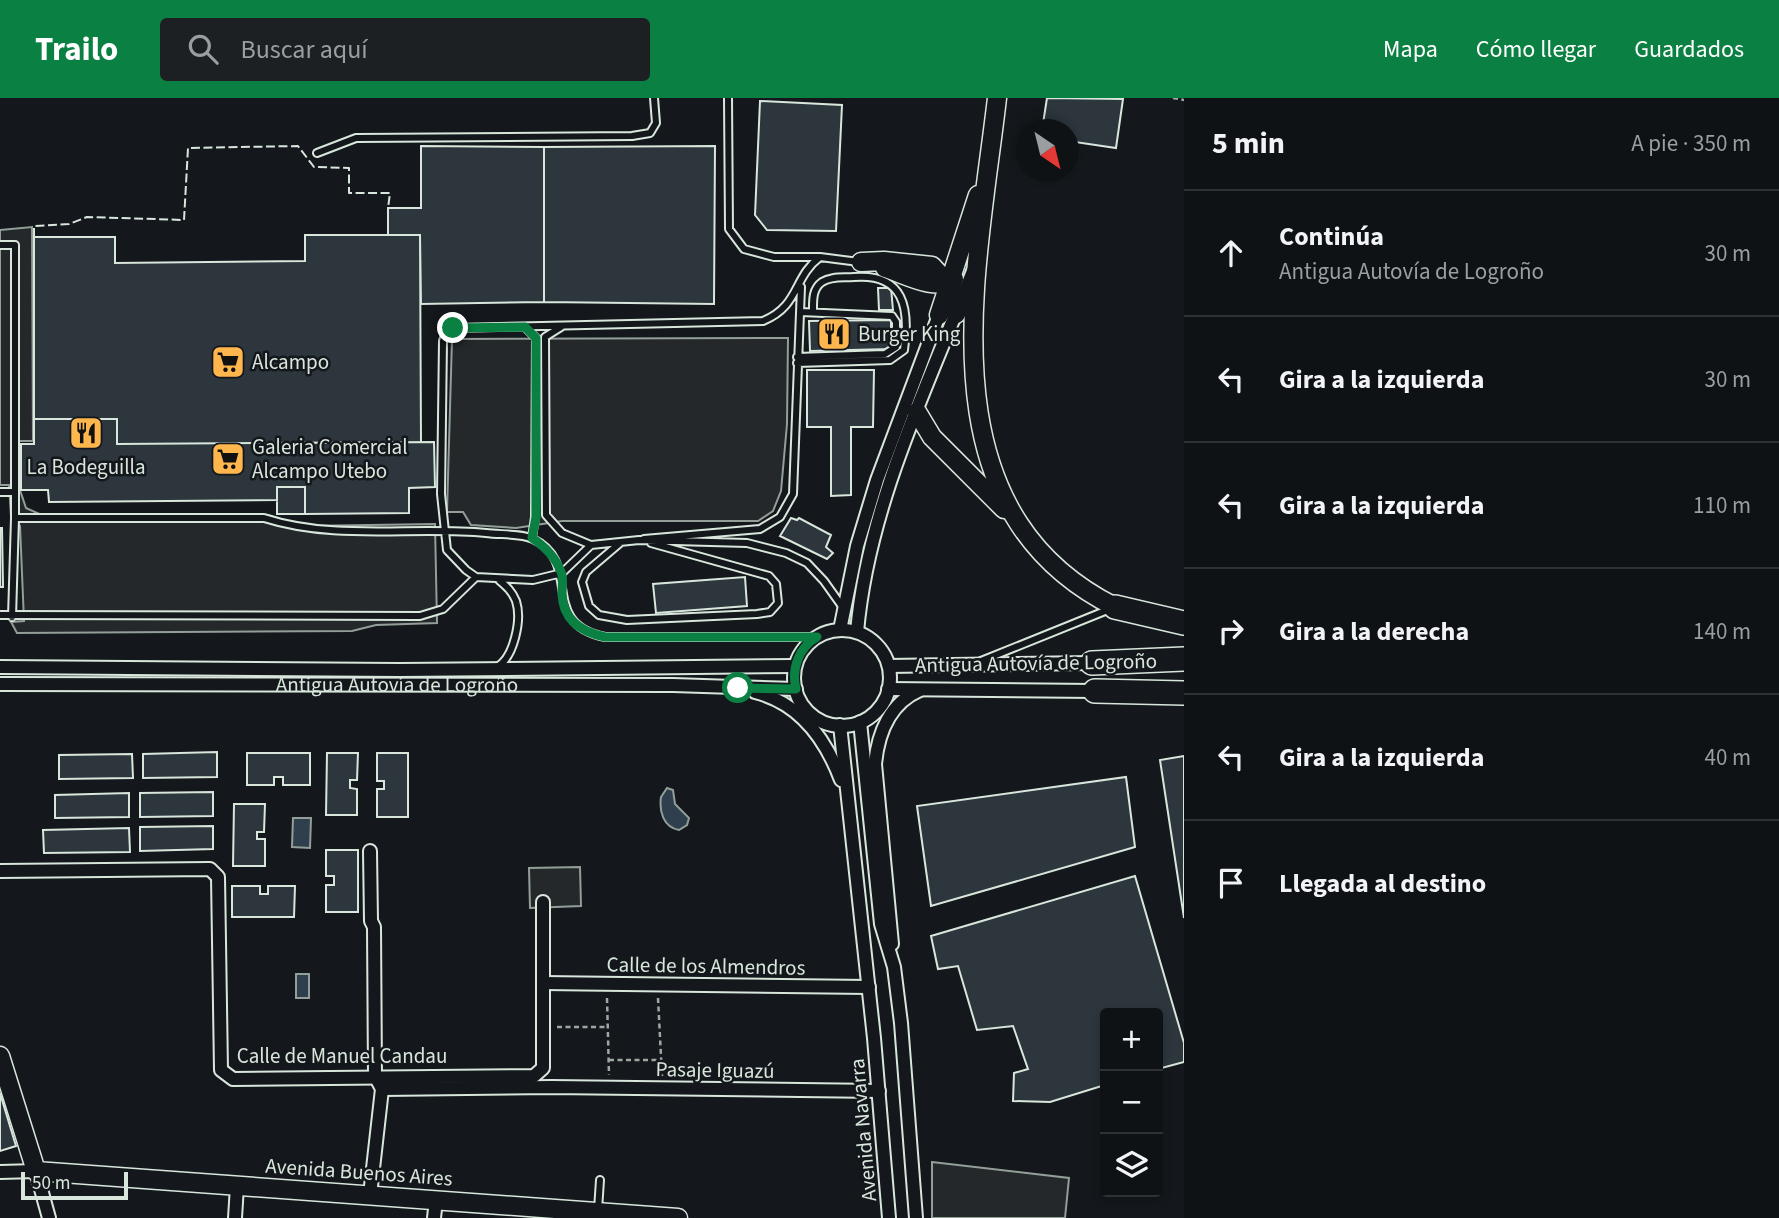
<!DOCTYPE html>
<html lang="es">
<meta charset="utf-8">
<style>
:root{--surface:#0f1215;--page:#1d2022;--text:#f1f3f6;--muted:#9b9ea0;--line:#2f3234;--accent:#0b8043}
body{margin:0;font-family:"Source Sans 3",sans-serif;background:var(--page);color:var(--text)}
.controls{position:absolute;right:21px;bottom:21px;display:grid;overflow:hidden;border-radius:7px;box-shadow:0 4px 10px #0003}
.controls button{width:63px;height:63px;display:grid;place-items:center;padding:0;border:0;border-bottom:2px solid var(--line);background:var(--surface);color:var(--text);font:35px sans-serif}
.compass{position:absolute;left:1016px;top:21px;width:63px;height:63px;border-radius:50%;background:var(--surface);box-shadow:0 4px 10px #0003;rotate:145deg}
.scale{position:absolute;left:21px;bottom:18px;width:107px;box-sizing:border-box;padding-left:7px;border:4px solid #d8e6dc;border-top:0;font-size:19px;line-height:24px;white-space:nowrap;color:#d8e6dc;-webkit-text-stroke:5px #14181c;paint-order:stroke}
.stop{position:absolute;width:21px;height:21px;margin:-16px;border:5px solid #0b8043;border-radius:50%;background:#fff}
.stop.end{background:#0b8043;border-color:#fff;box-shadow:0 2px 7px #0008}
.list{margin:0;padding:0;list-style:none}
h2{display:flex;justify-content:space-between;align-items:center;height:91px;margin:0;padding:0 28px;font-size:30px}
h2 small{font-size:23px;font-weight:400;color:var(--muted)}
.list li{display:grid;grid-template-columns:46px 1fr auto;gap:21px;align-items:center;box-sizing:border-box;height:126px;padding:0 28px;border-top:2px solid var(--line)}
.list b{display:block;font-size:26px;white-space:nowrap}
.list p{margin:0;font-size:23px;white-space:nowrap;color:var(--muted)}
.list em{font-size:23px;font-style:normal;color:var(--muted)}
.icon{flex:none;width:38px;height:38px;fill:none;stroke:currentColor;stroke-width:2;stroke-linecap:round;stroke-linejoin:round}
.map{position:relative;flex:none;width:1184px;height:1120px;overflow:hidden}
header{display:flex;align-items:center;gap:42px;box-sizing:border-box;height:98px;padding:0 35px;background:var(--accent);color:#fff}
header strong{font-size:33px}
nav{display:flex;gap:38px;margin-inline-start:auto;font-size:24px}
.search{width:490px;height:63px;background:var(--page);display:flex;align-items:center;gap:18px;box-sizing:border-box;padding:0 24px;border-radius:7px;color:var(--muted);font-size:26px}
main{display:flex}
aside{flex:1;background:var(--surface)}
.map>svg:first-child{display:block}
.parking{fill:#24282b;stroke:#939e99;stroke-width:2}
.water{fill:#2f3f4d;stroke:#939e99;stroke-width:2}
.building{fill:#2c363c;stroke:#d8e6dc;stroke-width:2}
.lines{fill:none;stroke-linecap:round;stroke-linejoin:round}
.lane-casing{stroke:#d8e6dc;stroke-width:10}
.street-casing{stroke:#d8e6dc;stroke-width:16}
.secondary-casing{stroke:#d8e6dc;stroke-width:21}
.highway-casing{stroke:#d8e6dc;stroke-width:26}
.path{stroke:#9da8a2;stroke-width:2.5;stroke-dasharray:5 3.5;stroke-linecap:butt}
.lane{stroke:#14181c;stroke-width:6}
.street{stroke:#14181c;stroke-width:12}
.secondary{stroke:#14181c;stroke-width:18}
.highway{stroke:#14181c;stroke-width:23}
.fence{stroke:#d8e6dc;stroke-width:2;stroke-dasharray:9 3.5;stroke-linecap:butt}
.route{stroke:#0b8043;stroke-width:9}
.labels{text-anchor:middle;stroke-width:5;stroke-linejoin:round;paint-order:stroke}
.poi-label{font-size:21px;fill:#d8e6dc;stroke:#14181c;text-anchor:start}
.street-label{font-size:21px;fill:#d8e6dc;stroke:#14181c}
</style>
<header>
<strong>Trailo</strong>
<div class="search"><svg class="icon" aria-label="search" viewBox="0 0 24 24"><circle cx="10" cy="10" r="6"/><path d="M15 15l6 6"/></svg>Buscar aquí</div>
<nav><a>Mapa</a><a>Cómo llegar</a><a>Guardados</a></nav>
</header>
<main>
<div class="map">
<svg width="1184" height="1120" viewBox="0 0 1184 1120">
<rect width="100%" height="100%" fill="#14181c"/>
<path class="parking" d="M32,129L33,343H19L20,392L26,410L46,419L268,417L302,428L435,426L437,525L376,527L352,533L17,535L11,524L24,523L20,428L11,418L9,387H0V132Z
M788,240L787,326L781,393L773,413L758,423H562L516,430L471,427L463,414H447L452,241Z
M580,769L581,808L530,810L529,770Z
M932,1064L1069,1080L1065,1120H932Z"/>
<path class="water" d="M667,690L673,692L675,706L689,720L687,727L679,732C663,729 659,713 661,699Z
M293,720H311L310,750L292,749Z
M296,876H309V900H296Z"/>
<path class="building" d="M1047,0L1123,1L1116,50L1068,43V32H1042Z
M760,3L842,7L836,133L767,132L755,117Z
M421,48L544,49V204L421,206L420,137H388V110H421Z
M715,48L714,206L544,204V49Z
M305,137H420L421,344L117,346V321H34V139H115V165L305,163Z
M878,190H891L893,212H879Z
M891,222V251L810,253L809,223Z
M807,272H874L873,329H851V397L831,398V329H807Z
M34,321H117V346L434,344L435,389L409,390V415L305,416V389H277V402L49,404L48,392H21V346H34Z
M277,389H305V416H277Z
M791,420L797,422L799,420L831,437L826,449L833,455L827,461L780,438Z
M0,430H2L3,489H0Z
M745,479L747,508L656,515L653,486Z
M217,654V679L143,680V656Z
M247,655H310V687H283V679H274V687H247Z
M327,655H358L357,682H350V690L357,691V717H326Z
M377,655H408V719H377V691H384V683H377Z
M132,656L133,680L59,681V657Z
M1184,658V820L1160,662Z
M1126,679L1135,749L931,808L917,708Z
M213,694V718L140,719V695Z
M129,695V719L55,720V697Z
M234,706H265L264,734H257V741H265V768H233Z
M213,728V751L140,753V729Z
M129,730L130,754L44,755L43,732Z
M326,752H358V814H326V787H334V778H326Z
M1135,778L1184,945V964L1158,971V915H1105V987L1050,1004L1013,1003L1014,975L1028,971L1013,928L977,932L958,868L938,871L931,838Z
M232,788H260V796H268V788H295L294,819H232Z
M0,995L16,1048L0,1053Z"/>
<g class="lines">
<defs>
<path id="lane" d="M728,0L729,131L744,151L774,159H818
M317,55L356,40L632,38L650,35L656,25L654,0
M0,147H15V420H264C336,443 412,428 486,435C500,437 521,435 533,441C584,465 537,525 605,539H817
M525,229L536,240L535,419L532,440
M561,229L545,239L546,417L562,435L591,447
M797,259L885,256L896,249V224L892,218L801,214
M797,265L890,262L904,252C910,210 904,175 854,179C843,180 831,178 822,184C812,191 813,203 813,214
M0,394H15
M644,441L760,431L780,419L793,396L801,189
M620,445L586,474L582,484L589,508L599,517L627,522L757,516L770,514L778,505L776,486L769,478L651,445
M844,511L824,483L807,465L786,455L747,445L639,442L591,447L562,475L533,482L476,479L466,472L447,452L441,396L443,243L446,235L453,230L763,223C800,208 793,179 820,159L859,164
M0,517L420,518L443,511L476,479
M12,519L15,420
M981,563L1110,511
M497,569C514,559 522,522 516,503C512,493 506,488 499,482
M598,1112L600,1082"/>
<g id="street">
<path d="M840,532L857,448L877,382L939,217"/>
<circle cx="842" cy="580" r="48"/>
<path d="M857,534C868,408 927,289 973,173"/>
<path d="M889,568L1092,565"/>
<path d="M0,569L400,572L795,568"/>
<path id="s1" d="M0,586L673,587L796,591"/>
<path d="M888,591L1095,593"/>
<path d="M755,594C800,605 826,642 841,682"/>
<path d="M860,624L881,826L894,869L901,925L916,1120"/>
<path d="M840,627L874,940L889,1120"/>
<path d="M0,773L210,771L218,779L221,972L233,981L534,978L543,970V804"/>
<path d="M892,846L875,666C878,635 890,605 920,592"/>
<path d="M543,885L869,889"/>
<path d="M382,991L551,989L879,993"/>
<path d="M0,1074L36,1073L49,1120"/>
<path d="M370,1097L382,991L375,978L374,829L371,823L370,753"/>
<path d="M235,1120L237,1088"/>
<path d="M434,1120L436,1102"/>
</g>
<path id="secondary" d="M997,0C977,175 919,411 1115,509
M861,164L884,163L932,168L957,195L956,216
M885,170C905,176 935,194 954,181
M939,217L978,97
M917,314L932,339L1004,411
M0,958L36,1073L678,1120"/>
<path id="highway" d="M1115,509L1184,525
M1092,565L1184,561
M1095,593L1184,595"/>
</defs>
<use href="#lane" class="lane-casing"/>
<use href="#street" class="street-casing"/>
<use href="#secondary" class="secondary-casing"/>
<use href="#highway" class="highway-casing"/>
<path class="path" d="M1173,0L1184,2
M607,900L609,977
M658,900L662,978
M557,929H608
M609,962H662"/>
<use href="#lane" class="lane"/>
<use href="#street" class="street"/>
<use href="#secondary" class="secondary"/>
<use href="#highway" class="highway"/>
<path class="fence" d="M34,139V128L69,126L87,119L184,122L188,50L298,48L314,69L349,70V95H390L388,110"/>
</g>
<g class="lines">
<path class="route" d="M453,230L525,229L536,240V419L532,440C544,448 556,460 561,474C564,480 562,489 562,496C563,522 581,534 605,539H817C799,549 791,571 796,591L738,590"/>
</g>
<defs>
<symbol id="restaurant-square" viewBox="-11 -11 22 22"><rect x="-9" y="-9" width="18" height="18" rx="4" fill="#ffb74d" stroke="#14181c"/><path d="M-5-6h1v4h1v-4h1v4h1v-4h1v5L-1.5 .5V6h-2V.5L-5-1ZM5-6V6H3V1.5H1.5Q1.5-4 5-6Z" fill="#111"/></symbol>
<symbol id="supermarket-square" viewBox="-11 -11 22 22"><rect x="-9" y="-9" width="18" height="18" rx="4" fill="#ffb74d" stroke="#14181c"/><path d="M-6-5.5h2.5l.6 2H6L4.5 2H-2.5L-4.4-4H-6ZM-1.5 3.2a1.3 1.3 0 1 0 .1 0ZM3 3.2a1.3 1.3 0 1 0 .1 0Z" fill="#111"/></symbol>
</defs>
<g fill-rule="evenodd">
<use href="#restaurant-square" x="815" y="217" width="38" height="38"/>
<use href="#supermarket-square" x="209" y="245" width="38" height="38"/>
<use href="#restaurant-square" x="67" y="316" width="38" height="38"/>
<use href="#supermarket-square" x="209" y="342" width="38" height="38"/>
</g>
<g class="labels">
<g class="poi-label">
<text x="858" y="243">Burger King</text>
<text x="252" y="271">Alcampo</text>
<text x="252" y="356">Galeria Comercial<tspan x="252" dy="24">Alcampo Utebo</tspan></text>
<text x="86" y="376" text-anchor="middle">La Bodeguilla</text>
</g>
<g class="street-label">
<text transform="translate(1036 565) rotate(-1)" y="7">Antigua Autovía de Logroño</text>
<text dy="7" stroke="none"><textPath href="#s1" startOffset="397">Antigua Autovía de Logroño</textPath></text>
<text transform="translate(706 868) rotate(1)" y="7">Calle de los Almendros</text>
<text x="342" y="965">Calle de Manuel Candau</text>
<text transform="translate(715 972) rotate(1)" y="7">Pasaje Iguazú</text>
<text transform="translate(863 1032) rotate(-95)" y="7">Avenida Navarra</text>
<text transform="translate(359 1074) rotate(4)" y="7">Avenida Buenos Aires</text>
</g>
</g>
</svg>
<div class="controls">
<button>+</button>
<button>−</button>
<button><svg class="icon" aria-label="layers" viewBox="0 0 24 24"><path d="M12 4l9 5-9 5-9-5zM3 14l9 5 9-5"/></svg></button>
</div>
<svg class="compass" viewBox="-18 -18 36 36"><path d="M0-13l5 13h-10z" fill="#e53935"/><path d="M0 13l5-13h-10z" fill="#9b9ea0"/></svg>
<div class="scale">50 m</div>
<div class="stop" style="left:738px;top:590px"></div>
<div class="stop end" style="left:453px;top:230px"></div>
</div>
<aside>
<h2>5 min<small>A pie · 350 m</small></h2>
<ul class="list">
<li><svg class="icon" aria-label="ahead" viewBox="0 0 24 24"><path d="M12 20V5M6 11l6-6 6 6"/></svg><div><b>Continúa</b><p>Antigua Autovía de Logroño</p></div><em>30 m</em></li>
<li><svg class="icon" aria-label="left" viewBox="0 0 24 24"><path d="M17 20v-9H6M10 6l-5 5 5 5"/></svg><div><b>Gira a la izquierda</b></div><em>30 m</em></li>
<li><svg class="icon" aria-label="left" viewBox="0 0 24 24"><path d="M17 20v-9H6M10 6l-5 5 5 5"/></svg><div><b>Gira a la izquierda</b></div><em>110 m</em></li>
<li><svg class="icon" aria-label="right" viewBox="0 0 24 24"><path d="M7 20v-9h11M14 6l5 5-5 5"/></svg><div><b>Gira a la derecha</b></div><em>140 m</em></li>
<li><svg class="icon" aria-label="left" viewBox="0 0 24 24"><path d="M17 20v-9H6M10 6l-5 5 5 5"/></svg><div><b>Gira a la izquierda</b></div><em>40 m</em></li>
<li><svg class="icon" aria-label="arrive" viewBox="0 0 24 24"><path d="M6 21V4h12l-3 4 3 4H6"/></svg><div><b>Llegada al destino</b></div></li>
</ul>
</aside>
</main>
